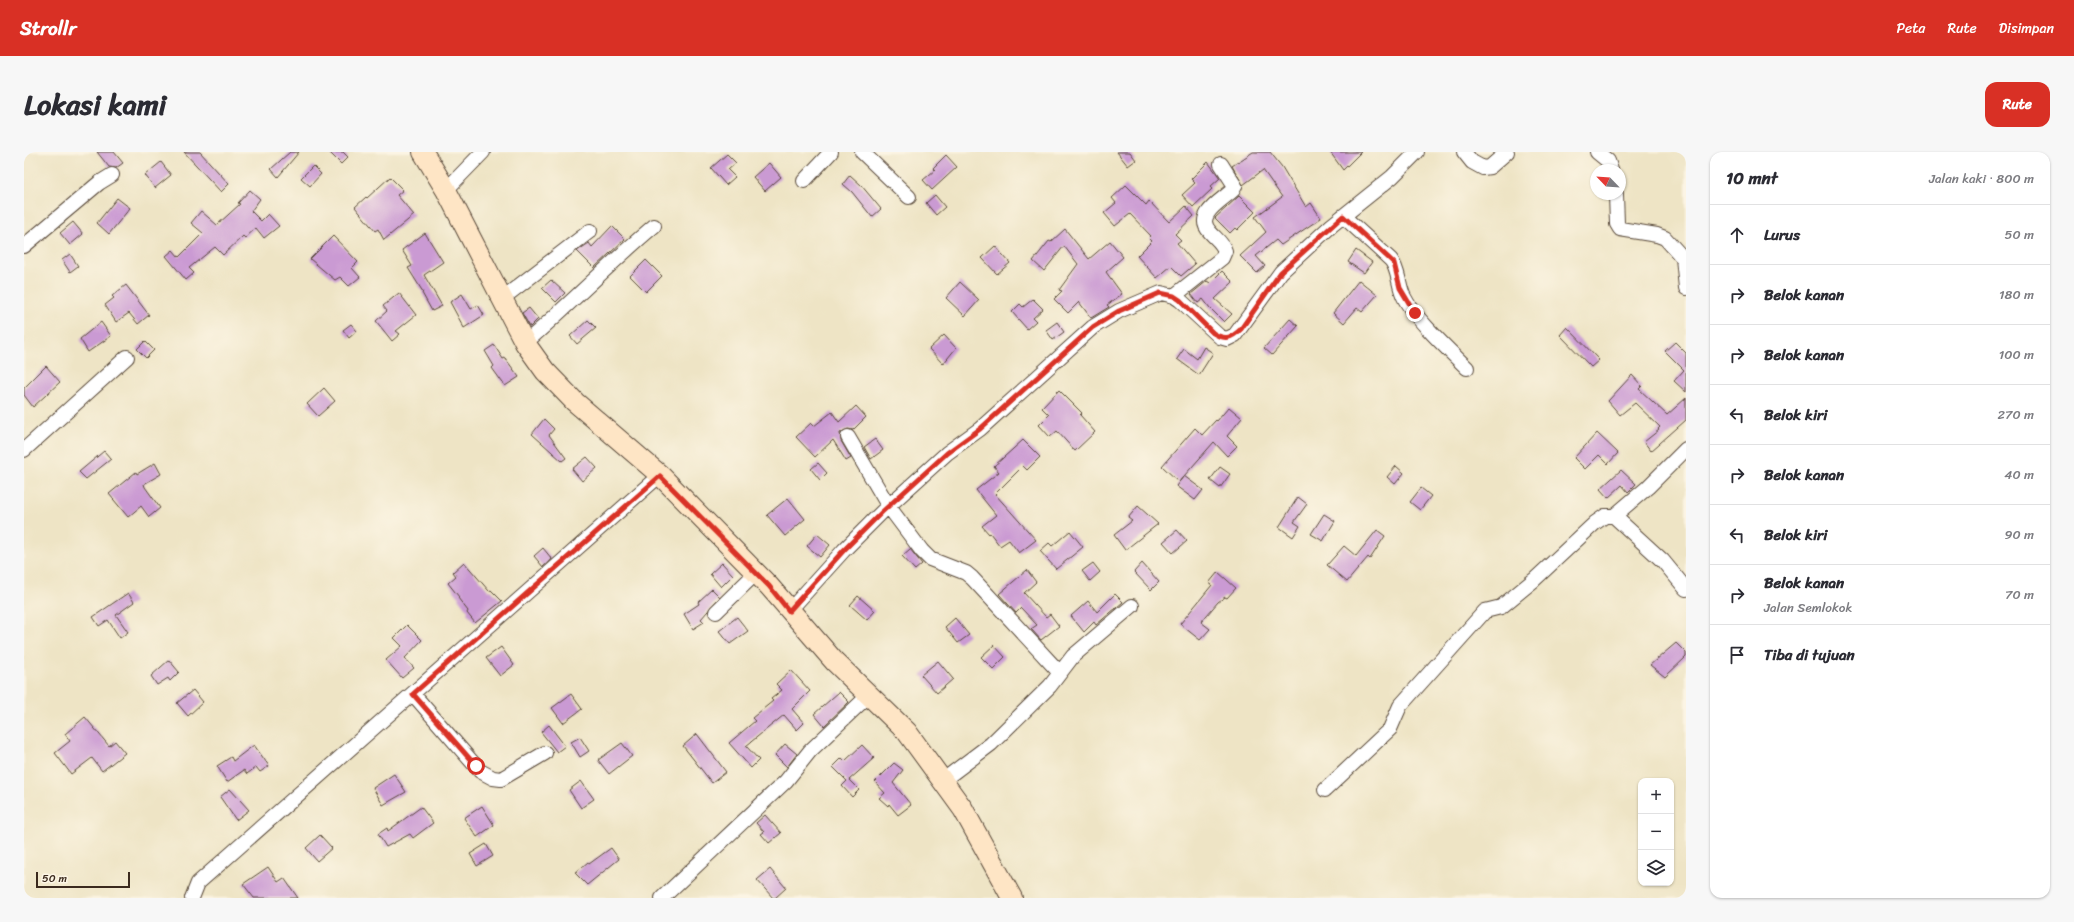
<!DOCTYPE html>
<html lang="id">
<meta charset="utf-8">
<style>
:root{--surface:#fff;--page:#f7f7f7;--text:#2b2b33;--muted:#7c7c81;--line:#e1e1e2;--accent:#d93025}
body{margin:0;font-family:Sriracha,sans-serif;background:var(--page);color:var(--text)}
.controls{position:absolute;right:12px;bottom:12px;display:grid;overflow:hidden;border-radius:8px;box-shadow:0 1px 3px #0004}
.controls button{width:36px;height:36px;display:grid;place-items:center;padding:0;border:0;border-bottom:1px solid var(--line);background:var(--surface);color:var(--text);font:20px sans-serif}
.compass{position:absolute;left:1566px;top:12px;width:36px;height:36px;border-radius:50%;background:var(--surface);box-shadow:0 1px 3px #0004;rotate:295deg}
.scale{position:absolute;left:12px;bottom:10px;width:94px;box-sizing:border-box;padding-left:4px;border:2px solid #3b2a1e;border-top:0;font-size:11px;line-height:14px;white-space:nowrap;color:#3b2a1e;-webkit-text-stroke:3px #fcf5e5;paint-order:stroke}
.stop{position:absolute;width:12px;height:12px;margin:-9px;border:3px solid #d93025;border-radius:50%;background:#fff}
.stop.end{background:#d93025;border-color:#fff;box-shadow:0 1px 4px #0008}
.list{margin:0;padding:0;list-style:none}
h2{display:flex;justify-content:space-between;align-items:center;height:52px;margin:0;padding:0 16px;font-size:17px}
h2 small{font-size:13px;font-weight:400;color:var(--muted)}
.list li{display:grid;grid-template-columns:26px 1fr auto;gap:12px;align-items:center;box-sizing:border-box;height:60px;padding:0 16px;border-top:1px solid var(--line)}
.list b{display:block;font-size:15px;white-space:nowrap}
.list p{margin:0;font-size:13px;white-space:nowrap;color:var(--muted)}
.list em{font-size:13px;font-style:normal;color:var(--muted)}
.icon{flex:none;width:22px;height:22px;fill:none;stroke:currentColor;stroke-width:2;stroke-linecap:round;stroke-linejoin:round}
.map{position:relative;flex:none;width:1662px;height:746px;overflow:hidden;border-radius:12px}
header{display:flex;align-items:center;gap:24px;box-sizing:border-box;height:56px;padding:0 20px;background:var(--accent);color:#fff}
header strong{font-size:19px}
nav{display:flex;gap:22px;margin-inline-start:auto;font-size:14px}
.intro{display:flex;align-items:center;justify-content:space-between;box-sizing:border-box;height:96px;padding:0 24px}
h1{margin:0;font-size:28px}
.button{padding:10px 18px;border-radius:12px;background:var(--accent);color:#fff;font-size:14px;font-weight:700}
main{display:flex;gap:24px;padding:0 24px}
aside{flex:1;background:var(--surface);border-radius:12px;box-shadow:0 1px 3px #0004}
.map>svg:first-child{display:block}
.building{fill:#ca9ad3}
.lines{fill:none;stroke-linecap:round;stroke-linejoin:round}
.minor-casing{stroke:#564637;stroke-width:16}
.secondary-casing{stroke:#564637;stroke-width:22}
.minor{stroke:#fff;stroke-width:14}
.secondary{stroke:#fee5c5;stroke-width:20}
.route{stroke:#d93025;stroke-width:5}
</style>
<header>
<strong>Strollr</strong>
<nav><a>Peta</a><a>Rute</a><a>Disimpan</a></nav>
</header>
<div class="intro"><h1>Lokasi kami</h1><a class="button">Rute</a></div>
<main>
<div class="map">
<svg width="1662" height="746" viewBox="0 0 1662 746">
<rect width="100%" height="100%" fill="#fcf5e5"/>
<filter id="ink" filterUnits="userSpaceOnUse"><feTurbulence type="fractalNoise" baseFrequency=".025" numOctaves="2"/><feDisplacementMap in="SourceGraphic" scale="8" xChannelSelector="R" yChannelSelector="G"/><feConvolveMatrix kernelMatrix="1 2 1 2 8 2 1 2 1" color-interpolation-filters="sRGB"/></filter>
<filter id="wash" filterUnits="userSpaceOnUse"><feTurbulence type="fractalNoise" baseFrequency=".012" numOctaves="4" result="noise"/><feDisplacementMap in="SourceGraphic" scale="16" xChannelSelector="R" yChannelSelector="G"/><feGaussianBlur stdDeviation="0.9" result="paint"/><feColorMatrix in="noise" values="0 0 0 0 0 0 0 0 0 0 0 0 0 0 0 0 0 1.4 0 .05"/><feComposite in="paint" operator="in"/></filter>
<g filter="url(#wash)">
<rect width="100%" height="100%" fill="#eee4c5"/>
<g id="blocks">
<path class="building" d="M73,0H90L99,11L92,16L85,15Z
M160,0H176L205,32L197,40Z
M266,0H275L254,25L247,17Z
M305,0H319L324,5L317,12Z
M1093,0H1106L1112,8L1104,14Z
M1229,0H1246L1258,15L1282,55L1287,51L1297,66L1257,93L1252,88L1232,104L1241,114L1233,121L1216,104L1242,80L1231,65L1258,45L1239,18L1219,33L1208,14Z
M1306,0H1337L1319,18Z
M703,2L712,11L704,18L711,25L702,33L687,16Z
M922,3L933,15L908,38L899,28L911,18L909,16Z
M137,10L147,23L131,36L121,23Z
M1184,10L1196,26L1186,35L1188,37L1169,55L1158,43L1171,31L1167,27Z
M745,11L757,25L741,39L729,25Z
M289,14L297,22L286,34L277,26Z
M826,23L837,33L857,57L848,65L828,40L819,32Z
M366,25L379,38L373,43L390,63L360,88L354,77L351,79L331,55L342,45L343,46Z
M1102,33L1122,53L1125,49L1145,70L1162,54L1170,64L1151,82L1157,88L1153,91L1171,112L1157,124L1147,114L1133,126L1113,104L1128,89L1125,86L1127,84L1106,62L1091,74L1080,61L1092,51L1088,46Z
M226,38L236,47L227,59L237,69L244,62L255,74L240,86L232,76L221,86L219,84L199,103L191,95L165,116L170,121L162,128L142,104L149,98L155,105L179,81L167,71L177,59L193,73L216,52L214,51Z
M911,43L921,55L912,63L902,51Z
M1215,44L1231,60L1213,78L1211,76L1206,81L1191,66Z
M93,46L106,56L85,82L73,71Z
M49,70L59,82L46,93L36,81Z
M588,74L601,87L570,116L553,99L565,91L568,95Z
M1041,77L1065,107L1086,89L1099,105L1082,120L1098,142L1083,153L1085,155L1067,166L1055,150L1044,161L1030,147L1038,139L1035,138L1054,112L1040,94L1020,119L1009,109L1025,89L1027,90Z
M401,81L419,110L400,123L418,154L408,159L398,141L399,140L384,116L388,114L378,98Z
M309,84L334,110L328,116L336,125L325,134L316,125L311,128L286,107Z
M971,94L986,111L973,122L958,106Z
M1332,98L1348,110L1340,121L1324,110Z
M46,102L54,114L46,120L38,108Z
M622,108L638,124L622,140L606,124Z
M1198,119L1209,130L1191,147L1208,162L1200,170L1186,156L1179,147L1174,151L1167,142L1183,129L1186,131Z
M527,128L541,141L532,150L518,136Z
M1335,128L1353,143L1338,160L1333,156L1320,171L1309,161Z
M936,130L955,148L941,164L922,146Z
M102,133L125,163L114,172L105,161L92,170L81,153L90,146L88,144Z
M375,141L392,163L372,179L376,182L368,189L352,169L363,159L359,154Z
M438,142L447,157L454,153L460,163L440,176L426,150Z
M1009,147L1019,157L1009,166L1012,169L1003,177L988,160L996,152L999,155Z
M505,156L514,167L506,175L498,161Z
M1266,167L1274,174L1248,203L1240,196Z
M564,168L572,176L553,192L546,184Z
M77,170L87,184L64,200L56,187Z
M1033,170L1040,180L1029,188L1022,178Z
M327,172L333,179L325,186L319,178Z
M1543,175L1575,208L1567,215L1536,183Z
M920,183L932,196L919,212L905,197Z
M121,189L130,198L122,206L113,197Z
M1651,190L1662,201V240L1650,229L1660,218L1641,199Z
M470,193L479,207L481,206L495,225L481,234L468,216L470,214L461,199Z
M1180,195L1189,201L1175,223L1153,207L1160,197L1173,207Z
M22,214L36,230L9,255L0,243V236Z
M1608,223L1618,234L1615,237L1643,263L1662,246V268L1627,299L1620,290L1635,278L1634,277L1636,275L1611,251L1596,263L1584,249Z
M300,236L311,249L294,264L283,252Z
M1035,238L1058,261L1056,263L1071,280L1051,299L1033,279L1026,285L1015,273L1025,263L1018,256Z
M832,254L842,265L829,278L824,277L816,281L817,289L827,306L822,309L809,288L791,305L772,285L787,271L790,274L808,260L815,270Z
M1205,255L1218,266L1203,284L1213,294L1203,304L1190,290L1160,324L1179,338L1171,348L1152,334L1159,325L1155,330L1138,314L1171,276L1178,283L1192,268L1193,269Z
M520,267L530,277L525,283L542,306L538,309L508,282Z
M1573,281L1594,301L1584,312L1575,303L1561,317L1550,306Z
M851,287L859,298L847,307L840,295Z
M999,288L1016,305L1003,318L999,314L971,342L1012,388L995,401L985,388L976,394L966,381L965,382L958,374L972,363L952,338L975,320L970,314Z
M80,299L87,307L62,327L55,320Z
M563,305L573,316L558,329L548,317Z
M131,311L137,322L120,332L121,335L136,356L125,365L117,354L104,365L85,342L112,320L113,322Z
M794,311L803,321L796,328L787,317Z
M1372,314L1380,321L1371,332L1363,325Z
M1196,315L1206,322L1196,336L1186,328Z
M1597,318L1612,332L1604,340L1598,333L1584,346L1576,337Z
M1397,336L1407,344L1396,358L1386,350Z
M1274,345L1283,352L1270,370L1276,374L1269,385L1255,375Z
M764,346L781,367L761,384L743,363Z
M1114,354L1134,372L1101,398L1090,383L1108,369L1104,366Z
M1300,362L1311,369L1299,389L1287,382Z
M1153,378L1163,389L1149,401L1139,390Z
M1353,378L1361,384L1346,407L1344,405L1323,430L1303,413L1320,394L1332,404Z
M1046,379L1059,395L1032,417L1016,399L1025,391L1028,394Z
M793,382L806,393L796,405L783,394Z
M519,396L528,407L519,415L510,404Z
M886,397L898,412L891,418L878,404Z
M440,410L465,439L467,438L478,449L451,471L443,461L444,459L434,446L435,445L424,431L432,424L429,420Z
M698,411L709,423L697,435L686,422Z
M1069,411L1076,420L1066,429L1058,419Z
M1118,411L1135,430L1127,438L1110,420Z
M1003,418L1012,430L1000,441L1022,465L1026,462L1035,474L1017,488L1007,477L1013,473L997,456L992,461L975,442Z
M1194,420L1212,436L1203,446L1201,445L1194,450L1177,470L1186,477L1176,488L1156,472L1188,433L1185,431Z
M688,437L696,445L677,467L680,470L669,477L660,462L675,452L674,450Z
M104,441L110,450L92,463L104,480L96,486L84,468L75,474L69,465Z
M1091,442L1099,450L1072,473L1070,470L1060,480L1047,464L1064,449L1073,460Z
M834,444L851,459L843,468L826,453Z
M713,465L724,479L706,492L695,479Z
M931,466L945,483L934,491L921,475Z
M383,473L398,488L381,506L390,516L378,526L362,508L378,494L370,486Z
M1652,491L1662,501V505L1641,525L1626,513Z
M970,493L981,505L969,517L957,505Z
M477,495L490,513L476,524L462,506Z
M145,508L155,520L146,529L144,526L133,533L127,524Z
M914,509L929,527L913,541L897,523Z
M767,518L786,539L768,557L780,571L773,578L760,563L722,594L735,608L727,616L705,591L731,569L728,566L749,549L747,547L758,538L752,532Z
M169,538L179,550L164,564L153,551Z
M815,540L825,550L800,574L790,562Z
M547,542L558,557L539,571L528,556Z
M61,565L85,594L91,589L101,601L78,619L68,606L47,622L31,601L46,589L41,582Z
M525,573L541,594L533,600L517,580Z
M673,582L702,620L688,631L659,594Z
M556,585L565,599L556,605L547,590Z
M598,591L608,604L585,622L574,608Z
M761,592L773,602L763,615L751,603Z
M230,593L245,614L236,620L232,615L223,622L220,618L203,630L193,614L207,605L209,609Z
M838,593L850,606L825,628L835,638L828,645L818,634L823,629L809,615L818,606L821,609Z
M870,611L879,618L869,631L887,653L874,663L865,652L864,654L855,646L861,641L851,630Z
M370,622L382,640L359,653L349,636Z
M557,629L570,647L557,656L545,638Z
M206,637L225,658L212,668L196,645Z
M458,654L470,673L453,685L440,666Z
M397,655L409,671L389,686L386,682L362,695L354,682L363,676L364,679Z
M741,663L757,681L745,691L737,682L740,680L732,671Z
M296,683L308,696L293,709L282,696Z
M462,692L469,704L453,714L446,702Z
M587,696L595,707L563,733L551,721L564,710L565,712Z
M244,715L254,730L260,726L274,746H230L219,732Z
M746,717L762,736L751,746H749L733,728Z"/>
</g>
</g>
<g filter="url(#ink)">
<use href="#blocks" fill-opacity="0" stroke="#564637" stroke-width="1"/>
<g class="lines">
<defs>
<path id="minor" d="M838,0L885,45
M1440,0L1448,10L1459,16L1466,15L1483,0
M1573,0L1584,9L1587,18
M780,29L807,0
M422,38L459,0
M1592,42L1593,72L1596,77L1633,83L1641,86L1659,106L1662,136
M1319,64L1367,108C1375,118 1374,133 1380,145C1390,166 1426,199 1443,216
M0,94L75,31L88,23
M1150,144L1198,106L1201,99C1198,90 1192,87 1186,80C1170,63 1197,49 1209,38L1211,34L1197,12
M479,146L566,79
M501,191C545,153 585,112 630,74
M824,285L865,355L898,399L906,407L942,421L948,426L1036,521
M1662,297L1624,335L1590,364L1639,409L1662,437
M0,298L103,205
M765,459L820,398L858,360L923,301L956,277L1069,175L1095,159L1137,141L1150,144L1156,148L1196,185L1203,187L1211,183L1257,120L1308,73L1368,25L1393,0
M692,460L732,421
M389,542L456,619L469,626L477,627L521,601
M918,629L967,592L1026,534L1049,504L1108,454
M1301,638L1366,577L1376,554L1461,459L1477,455L1510,428L1571,371L1581,364H1590
M168,746L174,731L636,323
M638,746L762,629L786,599L845,543"/>
<path id="secondary" d="M399,0L422,38L501,191L521,219L551,250L636,323L745,434L810,509L883,580L939,657L988,746"/>
</defs>
<use href="#minor" class="minor-casing"/>
<use href="#secondary" class="secondary-casing"/>
<use href="#minor" class="minor"/>
<use href="#secondary" class="secondary"/>
</g>
</g>
<g class="lines" filter="url(#ink)">
<path class="route" d="M452,614L389,542L636,324L745,434L765,459L820,398L858,360L923,301L956,277L1069,175L1095,159L1136,141L1150,144L1156,148L1189,181C1200,188 1207,187 1217,177L1257,120L1319,64L1370,111L1376,136L1391,161"/>
</g>
</svg>
<div class="controls">
<button>+</button>
<button>−</button>
<button><svg class="icon" aria-label="layers" viewBox="0 0 24 24"><path d="M12 4l9 5-9 5-9-5zM3 14l9 5 9-5"/></svg></button>
</div>
<svg class="compass" viewBox="-18 -18 36 36"><path d="M0-13l5 13h-10z" fill="#e53935"/><path d="M0 13l5-13h-10z" fill="#7c7c81"/></svg>
<div class="scale">50 m</div>
<div class="stop" style="left:452px;top:614px"></div>
<div class="stop end" style="left:1391px;top:161px"></div>
</div>
<aside>
<h2>10 mnt<small>Jalan kaki · 800 m</small></h2>
<ul class="list">
<li><svg class="icon" aria-label="ahead" viewBox="0 0 24 24"><path d="M12 20V5M6 11l6-6 6 6"/></svg><div><b>Lurus</b></div><em>50 m</em></li>
<li><svg class="icon" aria-label="right" viewBox="0 0 24 24"><path d="M7 20v-9h11M14 6l5 5-5 5"/></svg><div><b>Belok kanan</b></div><em>180 m</em></li>
<li><svg class="icon" aria-label="right" viewBox="0 0 24 24"><path d="M7 20v-9h11M14 6l5 5-5 5"/></svg><div><b>Belok kanan</b></div><em>100 m</em></li>
<li><svg class="icon" aria-label="left" viewBox="0 0 24 24"><path d="M17 20v-9H6M10 6l-5 5 5 5"/></svg><div><b>Belok kiri</b></div><em>270 m</em></li>
<li><svg class="icon" aria-label="right" viewBox="0 0 24 24"><path d="M7 20v-9h11M14 6l5 5-5 5"/></svg><div><b>Belok kanan</b></div><em>40 m</em></li>
<li><svg class="icon" aria-label="left" viewBox="0 0 24 24"><path d="M17 20v-9H6M10 6l-5 5 5 5"/></svg><div><b>Belok kiri</b></div><em>90 m</em></li>
<li><svg class="icon" aria-label="right" viewBox="0 0 24 24"><path d="M7 20v-9h11M14 6l5 5-5 5"/></svg><div><b>Belok kanan</b><p>Jalan Semlokok</p></div><em>70 m</em></li>
<li><svg class="icon" aria-label="arrive" viewBox="0 0 24 24"><path d="M6 21V4h12l-3 4 3 4H6"/></svg><div><b>Tiba di tujuan</b></div></li>
</ul>
</aside>
</main>
